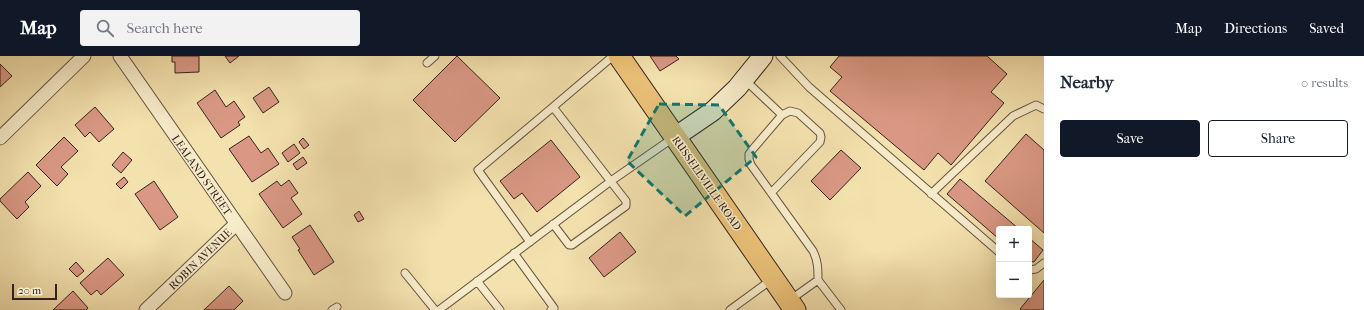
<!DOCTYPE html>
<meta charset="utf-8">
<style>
:root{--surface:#fff;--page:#f2f2f3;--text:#1f2937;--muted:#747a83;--line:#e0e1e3;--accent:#111827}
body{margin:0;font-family:"IM FELL French Canon",serif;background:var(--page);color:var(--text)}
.controls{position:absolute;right:12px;bottom:12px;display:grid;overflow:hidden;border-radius:4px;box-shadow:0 4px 16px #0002}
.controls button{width:36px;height:36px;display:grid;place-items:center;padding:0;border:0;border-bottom:1px solid var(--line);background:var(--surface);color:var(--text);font:20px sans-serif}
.scale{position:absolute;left:12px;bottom:10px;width:45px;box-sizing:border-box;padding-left:4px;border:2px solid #34241e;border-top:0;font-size:11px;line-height:14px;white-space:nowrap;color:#34241e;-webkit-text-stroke:3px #f7ecca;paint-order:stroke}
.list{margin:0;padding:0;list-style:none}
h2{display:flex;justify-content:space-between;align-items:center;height:52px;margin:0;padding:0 16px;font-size:17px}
h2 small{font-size:13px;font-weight:400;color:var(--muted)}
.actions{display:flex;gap:8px;padding:12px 16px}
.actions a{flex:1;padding:9px 0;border:1px solid var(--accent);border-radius:4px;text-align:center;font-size:14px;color:var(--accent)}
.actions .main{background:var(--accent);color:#fff}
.icon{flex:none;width:22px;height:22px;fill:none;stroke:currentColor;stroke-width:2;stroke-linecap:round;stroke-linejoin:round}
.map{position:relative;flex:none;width:1044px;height:254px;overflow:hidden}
header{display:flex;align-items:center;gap:24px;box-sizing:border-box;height:56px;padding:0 20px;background:var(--accent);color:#fff}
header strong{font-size:19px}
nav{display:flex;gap:22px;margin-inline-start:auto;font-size:14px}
.search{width:280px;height:36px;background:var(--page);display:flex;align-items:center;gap:10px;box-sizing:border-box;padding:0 14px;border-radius:4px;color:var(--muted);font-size:15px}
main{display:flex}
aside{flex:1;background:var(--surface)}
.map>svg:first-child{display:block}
.building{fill:#da9884;stroke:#34241e}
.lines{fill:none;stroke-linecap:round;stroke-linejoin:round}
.lane-casing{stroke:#645342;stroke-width:9}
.street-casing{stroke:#645342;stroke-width:15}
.secondary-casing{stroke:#34241e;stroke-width:21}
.primary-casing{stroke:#34241e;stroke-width:23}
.lane{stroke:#f7ecca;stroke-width:7}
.street{stroke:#f7ecca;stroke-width:13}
.secondary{stroke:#f7ecca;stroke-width:19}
.primary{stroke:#eac077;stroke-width:21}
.marked{fill:#0f766e;fill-opacity:0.2;stroke:#0f766e;stroke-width:3;stroke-dasharray:8 5;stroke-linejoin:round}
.labels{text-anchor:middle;stroke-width:3;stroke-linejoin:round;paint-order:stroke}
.street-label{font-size:11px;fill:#34241e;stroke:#f7ecca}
</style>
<header>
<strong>Map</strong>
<div class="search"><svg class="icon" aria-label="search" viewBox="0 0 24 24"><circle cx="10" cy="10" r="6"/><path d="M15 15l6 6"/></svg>Search here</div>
<nav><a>Map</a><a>Directions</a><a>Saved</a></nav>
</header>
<main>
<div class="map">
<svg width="1044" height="254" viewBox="0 0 1044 254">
<rect width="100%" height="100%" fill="#f3e1ae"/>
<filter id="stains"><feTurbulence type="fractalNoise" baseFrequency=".005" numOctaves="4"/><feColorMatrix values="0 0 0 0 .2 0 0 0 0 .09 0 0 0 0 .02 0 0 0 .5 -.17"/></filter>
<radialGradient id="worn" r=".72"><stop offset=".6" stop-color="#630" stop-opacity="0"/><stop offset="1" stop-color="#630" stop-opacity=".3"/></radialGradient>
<path class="building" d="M172,0H199V16L175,17V6H172Z
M225,0H239L230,7Z
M457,0L500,42L455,86L413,44Z
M650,0H676L679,3L660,15Z
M839,0H987L1007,18L991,36L1004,47L951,109L938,97L924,114L830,35L842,21L830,11Z
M0,8L12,20L0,31Z
M269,31L279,46L263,57L253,42Z
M215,34L226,51L234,45L245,61L238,66L240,69L221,82L197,47Z
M95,51L114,73L99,86L90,76L85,81L75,69Z
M1026,78L1044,94V177L985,125Z
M249,80L261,97L268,92L279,108L252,126L229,93Z
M64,81L78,95L61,111L68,118L57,130L36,109Z
M303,82L309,89L304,93L299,86Z
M551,84L580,121L537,156L522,137L514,143L500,125Z
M294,88L300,97L288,106L282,97Z
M841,94L861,112L830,144L811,125Z
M123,96L132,104L121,117L112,109Z
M303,101L307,107L297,114L293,108Z
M28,116L41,130L25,146L29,151L17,163L0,145V143Z
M124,121L128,126L121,133L116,128Z
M960,123L1019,173H999V183L947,138Z
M289,124L298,137L291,142L302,158L283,172L259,138L277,125L281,130Z
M154,125L178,161L160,174L135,138Z
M359,155L364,163L358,166L354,159Z
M310,169L334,206L314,219L298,194L300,193L292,181Z
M620,176L636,196L604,221L589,202Z
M1029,182L1043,194L1034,206L1029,205Z
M108,202L124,219L101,239L97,234L91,239L80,227Z
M76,206L84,215L77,221L69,213Z
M1044,224V254H1022L1020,253Z
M229,230L243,245L234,254H204Z
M73,235L88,252L86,254H53Z"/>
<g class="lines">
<defs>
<path id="lane" d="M780,0L809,31L999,196
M427,7L435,0
M744,23L782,59
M771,137L820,86L821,81L820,77L798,57L790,55L782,59L752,94L749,98V103L751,109L813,195C818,205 818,213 818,224
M931,138L1013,60L1036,49L1044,53
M553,168L569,189H572L626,150V145L553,51L613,0
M530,186L478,114L553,51
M514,197L554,252L551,254
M1029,214L1036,213L1044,207
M405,217L435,254
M477,225L500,254
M790,244L818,224L841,254
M332,254L337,251
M439,254L611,125L673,82
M730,254L771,224"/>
<path id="street" d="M120,0L285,237
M0,82L84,0
M146,254L236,168"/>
<path id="secondary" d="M675,81L713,55L737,32L763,0"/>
<path id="primary" d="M619,0L795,254"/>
</defs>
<use href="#lane" class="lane-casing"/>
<use href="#street" class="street-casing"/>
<use href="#secondary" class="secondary-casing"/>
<use href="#primary" class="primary-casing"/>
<use href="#lane" class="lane"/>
<use href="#street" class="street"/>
<use href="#secondary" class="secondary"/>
<use href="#primary" class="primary"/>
</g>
<path class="marked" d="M659,48L719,49L756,101L685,160L627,105Z"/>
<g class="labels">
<g class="street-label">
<text transform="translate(202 119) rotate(55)" y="4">LEALAND STREET</text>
<text transform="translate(707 127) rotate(55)" y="4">RUSSELLVILLE ROAD</text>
<text transform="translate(200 203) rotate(-44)" y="4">ROBIN AVENUE</text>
</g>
</g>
<rect width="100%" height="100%" filter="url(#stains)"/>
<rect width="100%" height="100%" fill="url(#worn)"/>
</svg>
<div class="controls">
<button>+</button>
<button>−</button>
</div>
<div class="scale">20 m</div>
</div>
<aside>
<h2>Nearby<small>0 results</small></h2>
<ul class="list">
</ul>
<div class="actions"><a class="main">Save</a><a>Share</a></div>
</aside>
</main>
